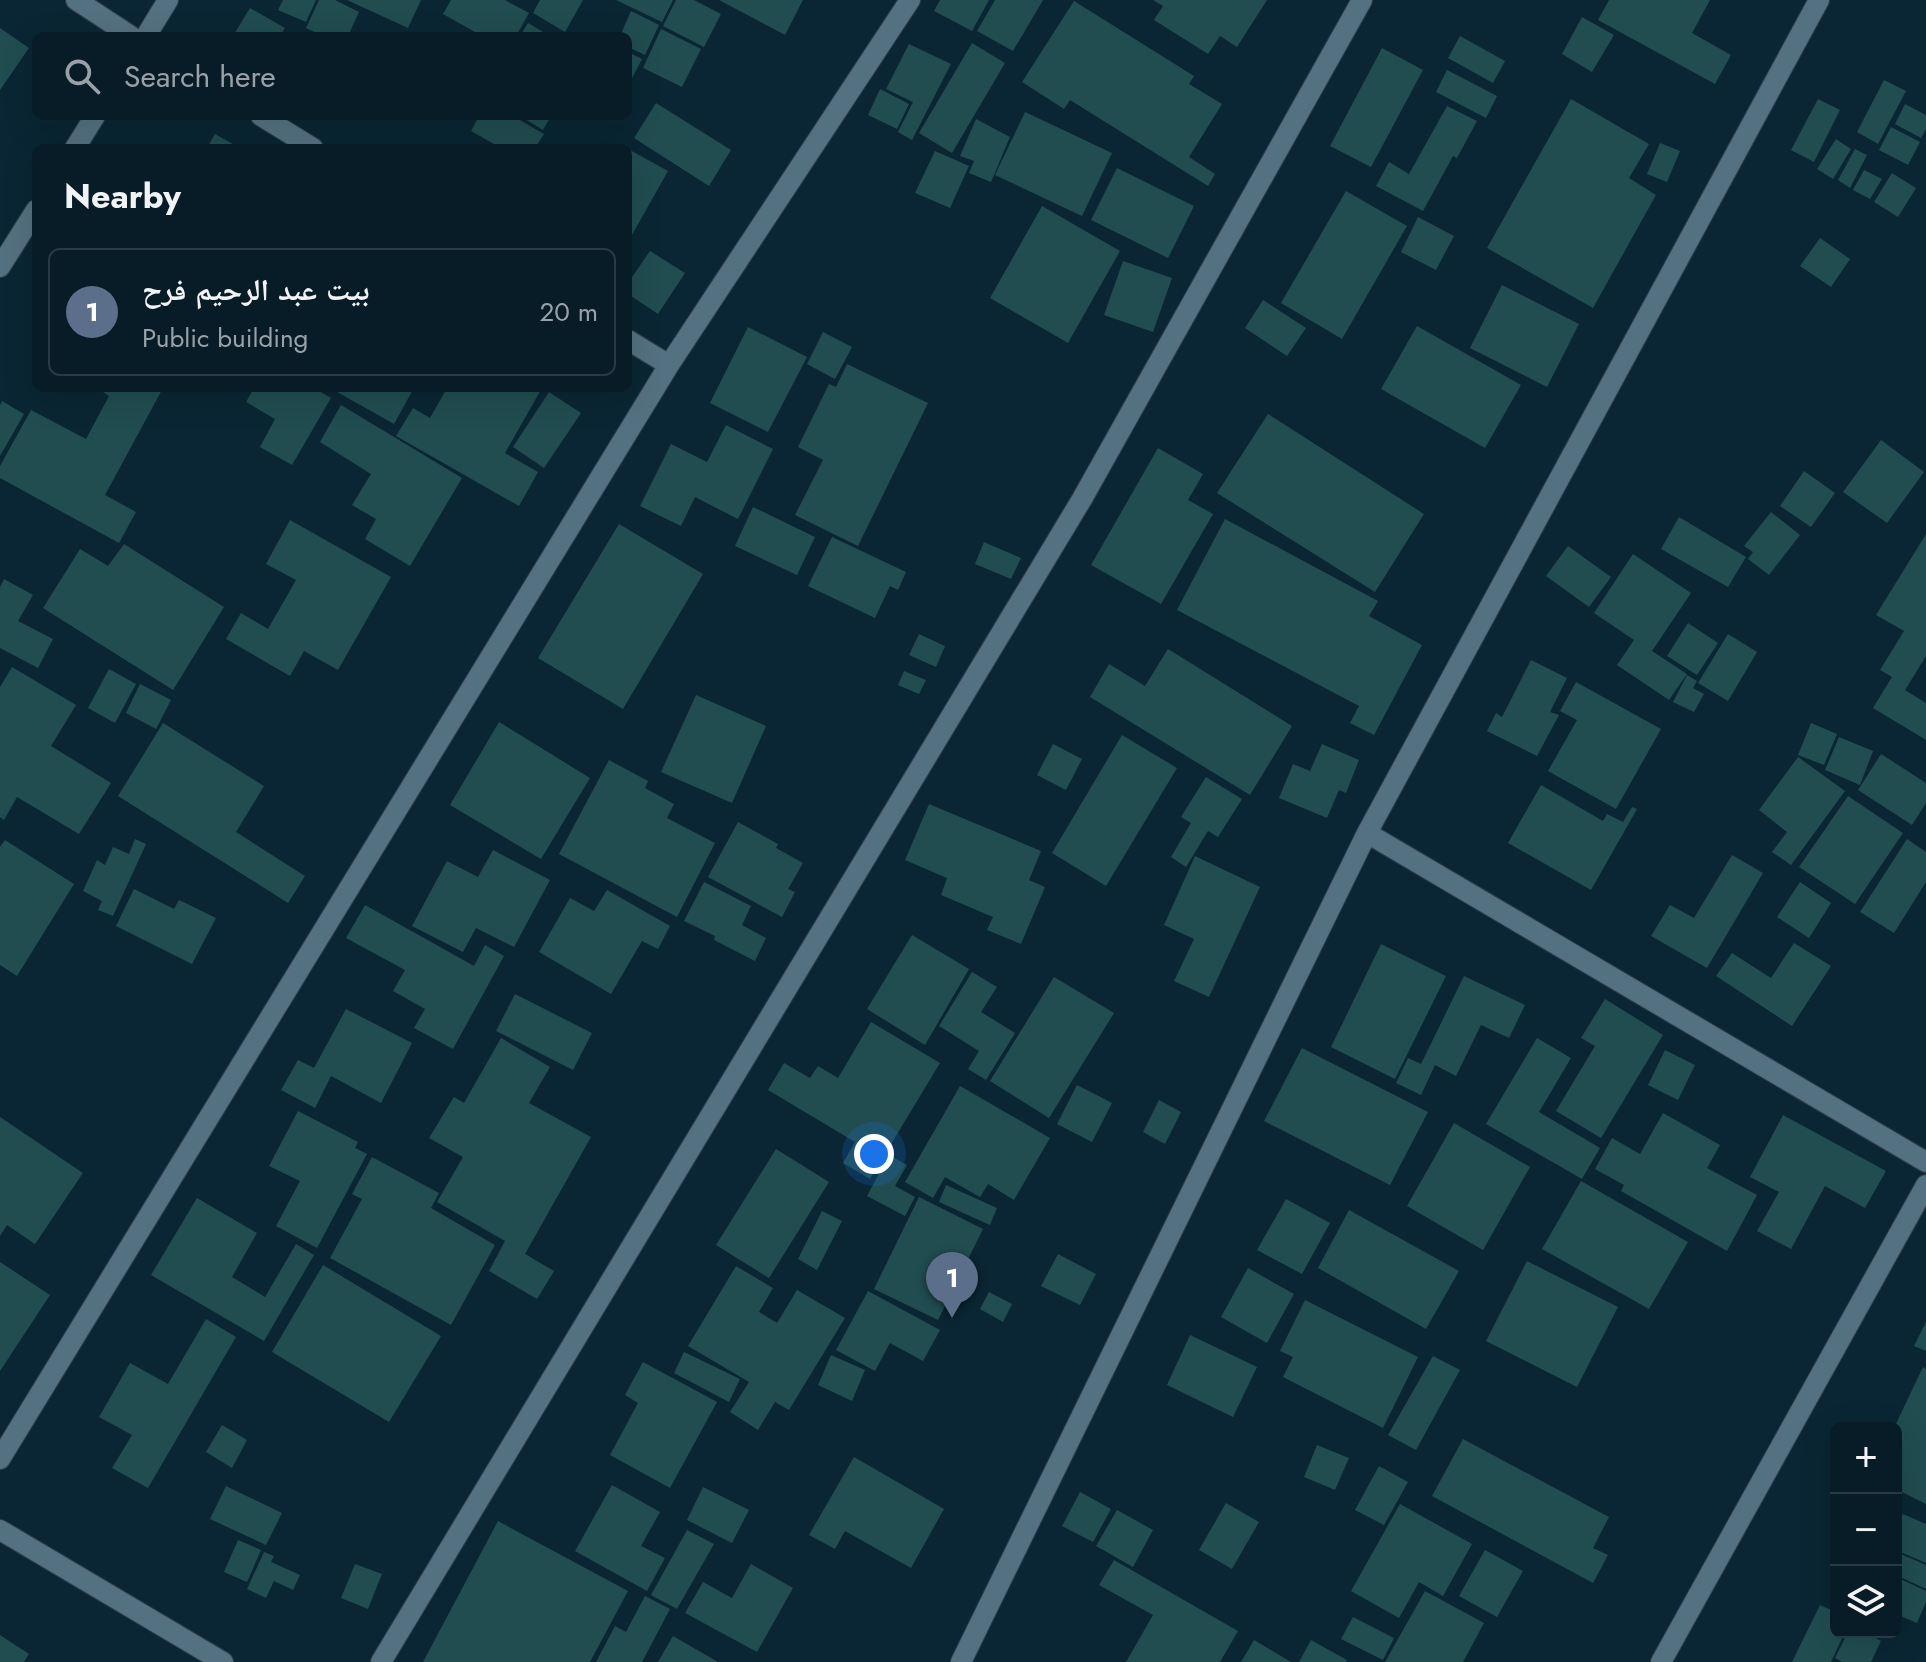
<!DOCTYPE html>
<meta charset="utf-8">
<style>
:root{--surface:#081c27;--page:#162933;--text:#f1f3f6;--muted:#98a1a7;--line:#293a44;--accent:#0f766e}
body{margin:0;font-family:Jost,"Noto Naskh Arabic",sans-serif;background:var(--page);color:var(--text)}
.controls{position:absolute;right:24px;bottom:24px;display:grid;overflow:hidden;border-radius:12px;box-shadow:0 8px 32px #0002}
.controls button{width:72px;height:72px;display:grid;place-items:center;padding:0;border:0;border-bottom:2px solid var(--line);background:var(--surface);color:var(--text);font:40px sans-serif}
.you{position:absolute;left:874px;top:1154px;width:28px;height:28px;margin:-20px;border:6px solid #fff;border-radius:50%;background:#1a73e8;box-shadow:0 0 0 12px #1a73e833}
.badge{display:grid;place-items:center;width:52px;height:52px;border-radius:50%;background:var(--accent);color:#fff;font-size:26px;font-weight:700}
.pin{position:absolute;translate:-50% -66px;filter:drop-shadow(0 2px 4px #0008)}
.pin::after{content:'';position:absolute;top:42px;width:28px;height:24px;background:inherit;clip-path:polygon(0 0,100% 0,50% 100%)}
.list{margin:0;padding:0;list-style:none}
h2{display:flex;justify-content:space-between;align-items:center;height:104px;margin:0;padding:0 32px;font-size:34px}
h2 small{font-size:26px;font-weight:400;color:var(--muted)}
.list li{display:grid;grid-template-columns:52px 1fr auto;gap:24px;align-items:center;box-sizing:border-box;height:128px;margin:0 16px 16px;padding:0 16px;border:2px solid var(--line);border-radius:12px}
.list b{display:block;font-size:30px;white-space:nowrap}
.list p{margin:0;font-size:26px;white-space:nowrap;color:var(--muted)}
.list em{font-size:26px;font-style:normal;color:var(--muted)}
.icon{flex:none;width:44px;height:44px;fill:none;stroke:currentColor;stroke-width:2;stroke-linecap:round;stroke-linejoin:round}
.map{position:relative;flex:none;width:1926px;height:1662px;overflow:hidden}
.search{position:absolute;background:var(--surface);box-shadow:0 8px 32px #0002;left:32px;top:32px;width:600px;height:88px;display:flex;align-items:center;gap:20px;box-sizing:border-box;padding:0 28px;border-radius:12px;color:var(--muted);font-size:30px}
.panel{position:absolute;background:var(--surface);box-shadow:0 8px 32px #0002;left:32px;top:144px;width:600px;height:248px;border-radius:12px}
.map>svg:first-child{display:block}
.building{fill:#214d50}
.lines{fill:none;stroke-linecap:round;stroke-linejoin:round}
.street-casing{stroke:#303e4a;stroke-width:22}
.street{stroke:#547181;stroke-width:20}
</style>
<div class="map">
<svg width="1926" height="1662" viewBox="0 0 1926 1662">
<rect width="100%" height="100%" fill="#0a2634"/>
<path class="building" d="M283,0H316L306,22L278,10Z
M319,0H335L359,12L348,36H323L306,28Z
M347,0H421L408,28Z
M451,0H505L529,13L516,36H482L443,14Z
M540,0H583L565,32L533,13Z
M616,0H673L662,22Z
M676,0H694L721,14L704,47L663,26Z
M719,0H803L785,35Z
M940,0H989L972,31L934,11Z
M995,0H1043L1013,51L977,31Z
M1153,0H1267L1237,47L1220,36L1208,54L1154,20L1163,6Z
M1609,0H1710L1692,33L1731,55L1715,84L1598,20Z
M1074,1L1194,76L1189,84L1222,104L1189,157L1215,174L1208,186L1070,100L1064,109L1022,82Z
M250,8L285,28L280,36H233Z
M631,11L659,25L645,55L628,47V36H620Z
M1582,17L1614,35L1592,72L1562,54Z
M528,23L550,36H520Z
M0,28L29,48L0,90Z
M661,29L701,49L682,87L643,68Z
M1460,36L1505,61L1493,83L1448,58Z
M972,43L1005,63L952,153L919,133Z
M909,44L951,64L912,140L898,132L913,102L886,89Z
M1382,48L1423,70L1371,167L1330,146Z
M628,52L642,59L628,86Z
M1447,70L1497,96L1486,118L1436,92Z
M1884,80L1906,91L1878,144L1857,132Z
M880,89L909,104L897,129L868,115Z
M1571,99L1649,144L1629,178L1656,195L1593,308L1487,248Z
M1818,99L1840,110L1814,162L1791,150Z
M656,103L731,150L709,186L634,138Z
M1905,104L1926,115V129L1921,138L1895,124Z
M1447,106L1477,121L1457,158L1453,156L1423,211L1376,186L1389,162L1409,174Z
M1025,112L1112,153L1082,216L995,175Z
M479,116H513L544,134L535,148H501L471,131Z
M520,116H551L543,130Z
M976,119L1010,137L991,182L969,173L974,161L960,156Z
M1891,127L1920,142L1908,165L1879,150Z
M215,134L240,148H207Z
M1836,139L1851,149L1833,179L1817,169Z
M1660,143L1680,151L1667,182L1647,174Z
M628,149L668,171L628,242Z
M1855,149L1867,155L1850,188L1838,180Z
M935,151L969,166L950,208L915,193Z
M1117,168L1194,206L1168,258L1091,220Z
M1864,170L1882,179L1870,199L1853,190Z
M1892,173L1916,188L1898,217L1874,202Z
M1346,191L1407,226L1342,339L1281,303Z
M1042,206L1120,251L1068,343L990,298Z
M1418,217L1454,236L1436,270L1401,252Z
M1820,238L1850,259L1831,287L1800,266Z
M650,251L685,273L658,314L628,294V283Z
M1123,261L1172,278L1153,332L1104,315Z
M1502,285L1579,324L1547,387L1470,348Z
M1263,300L1306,328L1287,356L1245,328Z
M1417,326L1521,385L1485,448L1381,389Z
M748,327L807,357L768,432L710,403Z
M823,332L852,347L835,379L807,364Z
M847,364L928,403L858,546L795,515L823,460L798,447L829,384L836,387Z
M101,388H163L105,495L136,512L119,543L0,478V466L31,410L86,439L109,396L100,390Z
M254,388H314L331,398L292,465L260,447L275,419L246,402Z
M330,388H414L394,424Z
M447,388H542L505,453L538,472L519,506L396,436L413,408L430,418Z
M549,392L581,413L544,468L513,447Z
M2,401L24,414L0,456V405Z
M341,405L462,478L410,566L365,539L376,519L352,505L371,474L320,442Z
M1268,414L1424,514L1375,592L1217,493Z
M726,425L773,449L738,519L695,497L681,526L640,506L671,444L707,462Z
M1881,440L1924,472L1887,523L1843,492Z
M1158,448L1203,474L1188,500L1213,514L1161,604L1091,565Z
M1804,471L1835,493L1811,527L1780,506Z
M753,507L815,537L797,575L735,546Z
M1771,512L1800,535L1769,575L1748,559L1753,552L1744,546Z
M1679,517L1746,557L1728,587L1661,549Z
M1225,519L1378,601L1369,616L1422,645L1374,735L1350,723L1359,706L1177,610Z
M290,520L391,577L338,670L304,651L290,676L226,639L241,613L268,629L296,580L266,564Z
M619,524L703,574L623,709L538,658Z
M1926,534V656L1905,690L1926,703V740L1873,708L1892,677L1880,670L1904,631L1876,615Z
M832,537L906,572L898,590L890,586L875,618L808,586Z
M984,542L1021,558L1011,579L975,564Z
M124,544L224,607L173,690L43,608L80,549L108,566Z
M1568,546L1611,577L1589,607L1546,576Z
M1633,554L1691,593L1652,651L1687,674L1669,700L1617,665L1634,640L1594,613Z
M4,579L33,595L18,621L53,639L38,668L0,648V587Z
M1688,623L1718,643L1697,675L1667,656Z
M919,634L945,646L936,667L909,655Z
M1728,634L1757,652L1728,701L1698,683Z
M1168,649L1292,726L1250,795L1090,697L1109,664L1145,686Z
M1531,660L1567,678L1550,712L1559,715L1537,756L1487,731L1496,713L1502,717Z
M12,667L76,705L51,746L111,783L79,834L17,797L4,820L0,817V687Z
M109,669L136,684L115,723L88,708Z
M904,671L926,680L919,694L898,685Z
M1687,675L1697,681L1693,688L1704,694L1694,712L1673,702Z
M1576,682L1661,729L1616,809L1548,771L1577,720L1560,711Z
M140,684L171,700L156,729L126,713Z
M696,695L766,726L732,803L661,772Z
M499,722L590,778L541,859L450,805Z
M163,723L264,786L236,832L305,876L288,903L118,796Z
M1811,723L1837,734L1824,765L1798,755Z
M1122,735L1177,768L1106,886L1052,853Z
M1839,737L1873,751L1860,785L1825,770Z
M1053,744L1082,759L1066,790L1037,775Z
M1322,744L1359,760L1346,793L1339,790L1327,818L1279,798L1293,764L1310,771Z
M1881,754L1926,783V803L1912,825L1858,790Z
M1798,757L1845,791L1791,865L1772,852L1787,832L1759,810Z
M609,760L648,781L645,788L674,804L667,818L715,843L677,917L559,854Z
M1206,777L1242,799L1218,837L1208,831L1186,867L1171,857L1191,823L1181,817Z
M1541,785L1603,821L1607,814L1623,822L1632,807L1637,809L1591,890L1508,843Z
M1848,796L1903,833L1855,904L1799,867Z
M929,804L1041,851L1029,880L1045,887L1021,944L987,930L993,917L941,895L947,878L905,860Z
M738,822L778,844L776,848L803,863L788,889L795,892L782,917L708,877Z
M135,839L146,844L113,916L98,910L102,901L83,891L97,860L105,865L113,847L129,854Z
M1907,839L1926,852V882L1894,933L1860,912Z
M5,840L74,884L17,976L0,965V847Z
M493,850L550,880L514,947L476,928L463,952L412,926L447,861L478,877Z
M1732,855L1763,873L1707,968L1651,936L1670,905L1694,918Z
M1195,856L1260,887L1209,997L1174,981L1194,939L1164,925Z
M704,882L751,906L742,925L766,938L755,961L714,940L715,936L684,921Z
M1800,882L1831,903L1809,938L1777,917Z
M134,889L174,909L179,900L216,918L192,964L116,926Z
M607,890L670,926L658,949L642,941L611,994L539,952L570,898L594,911Z
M365,905L474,966L485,945L504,956L453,1049L414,1028L425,1009L393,991L405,970L346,938Z
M912,935L969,969L925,1045L867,1009Z
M1794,943L1831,966L1792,1026L1716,976L1732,953L1771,978Z
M1381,944L1446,976L1395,1079L1331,1047Z
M972,972L997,987L981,1012L1015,1033L986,1080L968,1069L979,1051L939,1026Z
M1464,976L1525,1005L1509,1038L1481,1025L1456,1076L1435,1065L1421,1095L1396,1083L1408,1058L1421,1064Z
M1054,977L1114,1013L1049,1118L990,1081Z
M515,994L592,1033L573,1070L496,1031Z
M1605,999L1663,1035L1601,1138L1556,1111L1595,1046L1581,1038Z
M346,1009L412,1043L381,1103L331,1076L315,1108L281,1090L298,1060L314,1068Z
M871,1022L940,1063L870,1179L843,1163L855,1142L768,1090L784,1063L810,1078L818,1066L838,1078Z
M501,1038L550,1067L529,1103L591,1137L525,1254L554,1271L537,1299L489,1271L505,1241L437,1202L463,1157L429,1138L454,1097L464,1103Z
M1537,1038L1571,1058L1539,1112L1600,1148L1582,1179L1486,1124Z
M1302,1048L1428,1112L1390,1185L1264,1121Z
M1665,1050L1695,1065L1678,1100L1648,1085Z
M1077,1085L1112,1103L1092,1142L1057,1124Z
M960,1086L1050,1138L1014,1200L988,1184L980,1197L945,1177L933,1198L905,1182Z
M1159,1100L1181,1112L1165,1144L1143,1132Z
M298,1111L358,1142L355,1148L367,1154L317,1248L276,1226L300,1181L269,1166Z
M1663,1113L1720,1145L1707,1168L1757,1195L1727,1251L1621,1191L1624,1185L1595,1169L1612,1138L1640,1154Z
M1783,1115L1886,1171L1865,1208L1825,1186L1791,1249L1757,1231L1779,1192L1750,1177Z
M0,1117L83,1173L35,1244L7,1225L0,1236Z
M1454,1123L1530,1167L1483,1250L1407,1206Z
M776,1149L829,1182L769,1278L716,1245Z
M889,1155L907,1165L895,1186L915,1197L905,1216L867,1196Z
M372,1157L439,1193L431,1208L495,1245L451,1325L330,1258L362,1199L352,1194Z
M1581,1181L1688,1242L1649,1309L1542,1249Z
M946,1185L997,1208L990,1225L939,1202Z
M919,1197L983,1229L938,1320L874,1289Z
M197,1198L257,1233L232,1277L265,1297L296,1244L314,1255L264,1341L151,1275Z
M1286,1199L1330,1223L1302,1274L1257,1250Z
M1349,1210L1459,1271L1426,1329L1318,1268Z
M822,1211L842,1221L817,1270L798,1259Z
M1058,1254L1096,1274L1080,1305L1041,1286Z
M1527,1261L1618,1307L1577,1387L1486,1341Z
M0,1262L50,1295L0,1371Z
M323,1265L441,1336L389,1422L272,1352Z
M736,1266L773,1288L759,1312L777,1323L797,1290L845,1318L789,1410L775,1402L758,1430L730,1412L749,1382L688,1346Z
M1248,1268L1294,1294L1267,1343L1221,1317Z
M868,1291L940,1330L923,1361L890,1343L875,1371L836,1350Z
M989,1292L1012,1304L1003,1322L980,1309Z
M1305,1300L1418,1357L1383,1428L1283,1377L1293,1357L1280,1351Z
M206,1319L236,1337L148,1488L112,1468L132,1435L99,1417L130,1363L168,1384Z
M1926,1322V1351L1914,1346Z
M1190,1335L1257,1367L1233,1417L1167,1385Z
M684,1352L740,1379L729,1402L674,1373Z
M831,1355L865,1370L852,1401L818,1385Z
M1433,1356L1460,1370L1416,1450L1388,1435Z
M643,1362L717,1402L670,1488L610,1455L638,1403L625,1395Z
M1923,1367L1926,1369V1504L1896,1489V1428H1894Z
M222,1425L247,1440L232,1468L206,1452Z
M1463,1439L1609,1517L1593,1548L1608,1555L1593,1583L1432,1496Z
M1317,1445L1349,1458L1335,1490L1304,1477Z
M854,1457L944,1509L911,1568L845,1531L835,1549L809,1535Z
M1379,1466L1408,1482L1384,1525L1355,1510Z
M612,1485L660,1512L641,1546L665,1558L647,1591L575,1551Z
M226,1486L282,1513L266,1545L210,1519Z
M703,1487L749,1510L732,1543L687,1520Z
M1080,1492L1111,1509L1093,1542L1062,1526Z
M1226,1503L1259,1522L1232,1569L1199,1550Z
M1400,1504L1472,1544L1443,1596L1419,1582L1399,1618L1351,1591Z
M1117,1510L1153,1530L1133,1567L1096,1546Z
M1903,1514L1926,1524V1563L1896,1550V1531Z
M498,1521L628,1591L590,1662H423Z
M687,1530L714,1544L677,1609L651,1595Z
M238,1540L261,1550L247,1582L224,1572Z
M1485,1550L1523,1571L1497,1617L1459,1596Z
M264,1552L274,1556L271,1562L300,1575L293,1590L274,1581L266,1598L247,1589Z
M1896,1552L1926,1565V1589L1896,1575Z
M1114,1560L1238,1631L1220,1662H1126L1153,1615L1099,1585Z
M355,1564L382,1574L368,1609L341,1598Z
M751,1564L793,1588L757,1652L685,1613L703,1582L732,1598Z
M1896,1577L1926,1591V1602L1917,1623L1896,1614Z
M1425,1591L1484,1623L1463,1662H1385Z
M645,1596L670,1609L642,1662H596L615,1626L626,1632Z
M1820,1605L1836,1612V1632H1845L1831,1662H1792Z
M1353,1617L1394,1638L1383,1660L1341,1639Z
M1848,1632H1864L1881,1641L1871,1662H1842L1835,1658Z
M0,1635L29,1654L24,1662H0Z
M673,1636L718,1662H658Z
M1254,1640L1291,1662H1241Z
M1311,1640L1347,1660L1346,1662H1299Z"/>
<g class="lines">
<defs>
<path id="street" d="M76,0L131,36
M146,36L168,0
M261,116L313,148
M75,148L95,116
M0,267L36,210
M628,340L669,365
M1367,833L1926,1162
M0,1459L669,365L910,0
M0,1530L223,1662
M381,1662L1082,499L1362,0
M961,1662L1367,833L1819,0
M1661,1662L1926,1185"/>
</defs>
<use href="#street" class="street-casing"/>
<use href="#street" class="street"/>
</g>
</svg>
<div class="controls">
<button>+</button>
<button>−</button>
<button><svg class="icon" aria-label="layers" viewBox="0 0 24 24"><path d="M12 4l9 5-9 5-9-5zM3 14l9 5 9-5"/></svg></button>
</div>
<div class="you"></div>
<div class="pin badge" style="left:952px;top:1318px;background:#5c6f8a">1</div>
<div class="search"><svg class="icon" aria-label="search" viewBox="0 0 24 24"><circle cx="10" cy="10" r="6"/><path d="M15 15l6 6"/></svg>Search here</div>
<section class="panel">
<h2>Nearby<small></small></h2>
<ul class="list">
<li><span class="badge" style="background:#5c6f8a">1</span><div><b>بيت عبد الرحيم فرح</b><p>Public building</p></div><em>20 m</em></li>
</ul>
</section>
</div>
